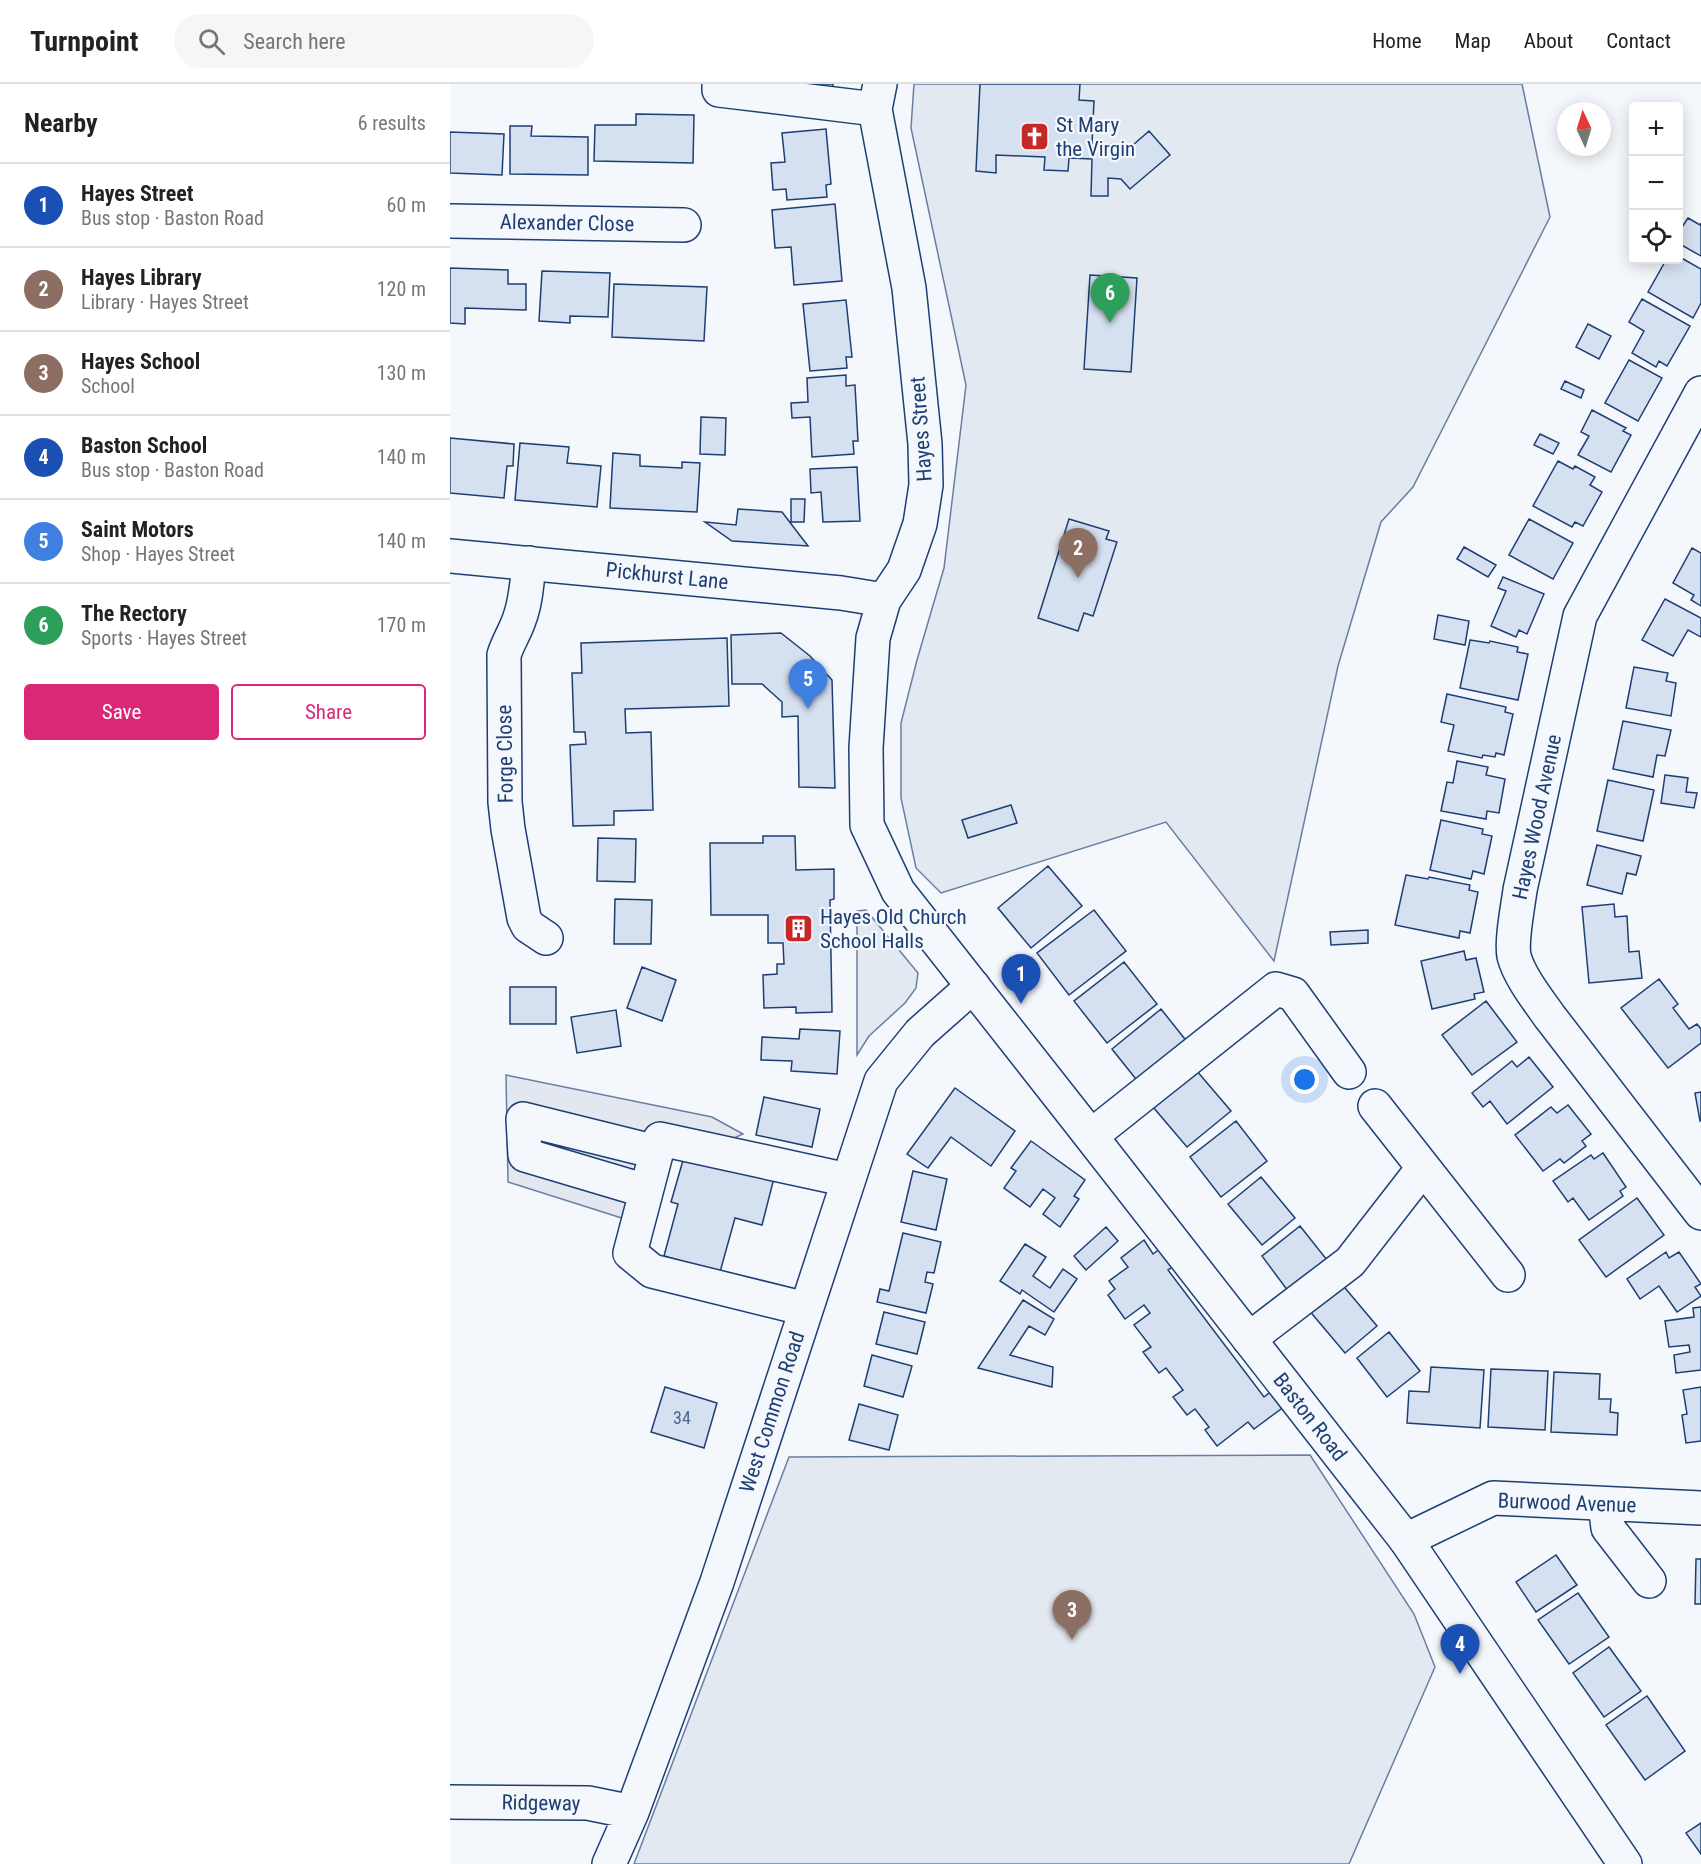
<!DOCTYPE html>
<meta charset="utf-8">
<style>
:root{--surface:#fff;--page:#f6f6f6;--text:#222;--muted:#767676;--line:#e0e0e0;--accent:#db2777}
body{margin:0;font-family:"Roboto Condensed",sans-serif;background:var(--page);color:var(--text)}
.controls{position:absolute;right:18px;top:18px;display:grid;overflow:hidden;border-radius:6px;box-shadow:0 3px 15px #0003}
.controls button{width:54px;height:54px;display:grid;place-items:center;padding:0;border:0;border-bottom:2px solid var(--line);background:var(--surface);color:var(--text);font:30px sans-serif}
.compass{position:absolute;left:1107px;top:18px;width:54px;height:54px;border-radius:50%;background:var(--surface);box-shadow:0 3px 15px #0003;rotate:356deg}
.you{position:absolute;left:855px;top:996px;width:21px;height:21px;margin:-15px;border:4px solid #fff;border-radius:50%;background:#1a73e8;box-shadow:0 0 0 9px #1a73e833}
.badge{display:grid;place-items:center;width:39px;height:39px;border-radius:50%;background:var(--accent);color:#fff;font-size:20px;font-weight:700}
.pin{position:absolute;translate:-50% -50px;filter:drop-shadow(0 2px 3px #0008)}
.pin::after{content:'';position:absolute;top:32px;width:21px;height:18px;background:inherit;clip-path:polygon(0 0,100% 0,50% 100%)}
.list{margin:0;padding:0;list-style:none}
h2{display:flex;justify-content:space-between;align-items:center;height:78px;margin:0;padding:0 24px;font-size:26px}
h2 small{font-size:20px;font-weight:400;color:var(--muted)}
.list li{display:grid;grid-template-columns:39px 1fr auto;gap:18px;align-items:center;box-sizing:border-box;height:84px;padding:0 24px;border-top:2px solid var(--line)}
.list b{display:block;font-size:22px;white-space:nowrap}
.list p{margin:0;font-size:20px;white-space:nowrap;color:var(--muted)}
.list em{font-size:20px;font-style:normal;color:var(--muted)}
.actions{display:flex;gap:12px;padding:18px 24px}
.actions a{flex:1;padding:14px 0;border:2px solid var(--accent);border-radius:6px;text-align:center;font-size:21px;color:var(--accent)}
.actions .main{background:var(--accent);color:#fff}
.icon{flex:none;width:33px;height:33px;fill:none;stroke:currentColor;stroke-width:2;stroke-linecap:round;stroke-linejoin:round}
.map{position:relative;flex:none;width:1251px;height:1780px;overflow:hidden}
header{display:flex;align-items:center;gap:36px;box-sizing:border-box;height:84px;padding:0 30px;background:var(--surface);border-bottom:2px solid var(--line)}
header strong{font-size:28px}
nav{display:flex;gap:33px;margin-inline-start:auto;font-size:21px}
.search{width:420px;height:54px;background:var(--page);display:flex;align-items:center;gap:15px;box-sizing:border-box;padding:0 21px;border-radius:33px;color:var(--muted);font-size:22px}
main{display:flex}
aside{flex:1;background:var(--surface)}
.map>svg:first-child{display:block}
.green{fill:#e3e9f0;stroke:#687fa3;stroke-width:1.5}
.parking{fill:#e3e8f0;stroke:#687fa3;stroke-width:1.5}
.building{fill:#d5e0f0;stroke:#1d3f73;stroke-width:1.5}
.lines{fill:none;stroke-linecap:round;stroke-linejoin:round}
.minor-casing{stroke:#1d3f73;stroke-width:36}
.major-casing{stroke:#1d3f73;stroke-width:36}
.minor{stroke:#f4f7fb;stroke-width:33}
.major{stroke:#f4f7fb;stroke-width:33}
.labels{text-anchor:middle;stroke-width:4.5;stroke-linejoin:round;paint-order:stroke}
.number-label{font-size:18px;fill:#4b6792}
.poi-label{font-size:21px;fill:#1d3f73;stroke:#f4f7fb;text-anchor:start}
.street-label{font-size:21px;fill:#1d3f73;stroke:#f4f7fb}
</style>
<header>
<strong>Turnpoint</strong>
<div class="search"><svg class="icon" aria-label="search" viewBox="0 0 24 24"><circle cx="10" cy="10" r="6"/><path d="M15 15l6 6"/></svg>Search here</div>
<nav><a>Home</a><a>Map</a><a>About</a><a>Contact</a></nav>
</header>
<main>
<aside>
<h2>Nearby<small>6 results</small></h2>
<ul class="list">
<li><span class="badge" style="background:#1a4fb4">1</span><div><b>Hayes Street</b><p>Bus stop · Baston Road</p></div><em>60 m</em></li>
<li><span class="badge" style="background:#8d6e63">2</span><div><b>Hayes Library</b><p>Library · Hayes Street</p></div><em>120 m</em></li>
<li><span class="badge" style="background:#8d6e63">3</span><div><b>Hayes School</b><p>School</p></div><em>130 m</em></li>
<li><span class="badge" style="background:#1a4fb4">4</span><div><b>Baston School</b><p>Bus stop · Baston Road</p></div><em>140 m</em></li>
<li><span class="badge" style="background:#3f7fe0">5</span><div><b>Saint Motors</b><p>Shop · Hayes Street</p></div><em>140 m</em></li>
<li><span class="badge" style="background:#2e9e5b">6</span><div><b>The Rectory</b><p>Sports · Hayes Street</p></div><em>170 m</em></li>
</ul>
<div class="actions"><a class="main">Save</a><a>Share</a></div>
</aside>
<div class="map">
<svg width="1251" height="1780" viewBox="0 0 1251 1780">
<rect width="100%" height="100%" fill="#f4f7fb"/>
<path class="green" d="M464,0H1072L1100,133L963,403L931,438L888,582L824,877L716,738L491,809L466,784L451,714V639L467,576L494,484L516,301L461,44Z
M416,826L468,889L466,904L455,919L419,952L407,971V827Z
M860,1371L964,1530L985,1583L899,1780H184L339,1373Z"/>
<path class="parking" d="M56,991L262,1033L293,1050L271,1060L198,1046L178,1136L58,1098Z"/>
<path class="building" d="M354,0H383L382,13Z
M530,0H630L629,16L644,17L642,60L683,61L699,47L720,71L680,105L671,95L658,94V112H641L642,75L619,74L618,87L594,86L595,73L546,71V89L526,87Z
M186,30L244,31L243,79L144,77L145,41H186Z
M60,42H82L81,52L138,53V91L60,90Z
M376,45L381,100L376,101L377,113L337,116L336,105L323,106L321,79L335,78L332,49Z
M0,48L54,50L52,91L0,89Z
M385,120L392,197L344,201L341,163L325,164L322,126Z
M1238,134L1250,141L1251,139V172L1228,159V149Z
M1228,172L1251,185V219L1243,234L1198,208L1216,176H1228Z
M0,184L58,186V200H76V226L15,224V240L0,239Z
M92,187L160,189L158,233L120,232V239L89,237Z
M640,191L687,194L681,288L634,285Z
M164,200L257,203L254,257L162,253Z
M1192,215L1240,242L1217,282L1209,277L1206,283L1182,269L1194,247L1179,238Z
M396,216L402,273H396L397,284L360,287L353,220Z
M1138,240L1161,252L1149,275L1126,263Z
M1179,276L1212,294L1188,337L1155,319Z
M396,291V302L405,301L408,357H403L404,370L362,373L360,333L342,334L341,319L358,318L357,294Z
M1115,297L1134,306L1131,314L1111,305Z
M1142,326L1176,344L1173,347L1181,351L1161,388L1128,371L1139,352L1131,348Z
M251,333L276,334L275,371L250,370Z
M1090,350L1109,359L1103,370L1084,361Z
M0,354L64,360L63,382H57L54,414L0,409Z
M70,359L119,363L117,379L151,382L147,423L65,416Z
M163,369L190,371V382L232,384V378L250,379L247,428L160,424Z
M1108,377L1123,385L1125,382L1145,393L1140,401L1152,408L1133,442L1125,438L1122,443L1083,422Z
M407,383L410,437L373,438L371,408L361,409L360,385Z
M341,415H355L354,438H341Z
M288,425L332,428L358,462L282,457L255,438L286,441Z
M619,435L659,447L656,455L667,458L643,532L634,529L628,547L588,534Z
M1079,435L1123,459L1103,495L1059,471Z
M1014,463L1046,481L1038,493L1007,475Z
M1242,464L1251,469V522L1241,516L1244,511L1223,499Z
M1053,493L1094,510L1077,550L1069,546L1066,553L1041,542L1056,507L1048,504Z
M1215,515L1251,534V553L1238,546L1223,572L1192,556Z
M988,531L1019,537L1015,561L984,555Z
M331,549L360,572L382,596L385,704L349,703L348,632L332,633V618L312,600H282L281,551Z
M277,554L279,622L175,625L176,649L201,648L203,726L164,727V741L123,742L120,661L136,660L135,648H124L122,589H132L131,559Z
M1020,556L1039,559L1040,557L1068,563L1067,568L1078,570L1068,616L1010,604Z
M1184,583L1218,589L1216,597L1226,599L1221,632L1176,624Z
M997,610L1056,623L1055,628L1063,630L1054,671L1046,669L1045,673L1033,671L1032,674L998,667L1004,641L991,638Z
M1173,637L1221,646L1215,672L1207,671L1203,693L1163,685Z
M1007,677L1038,683L1036,691L1055,695L1049,729L1037,727L1036,735L991,727L997,698L1003,699Z
M1215,691L1238,694L1236,708L1247,709L1244,724L1211,719Z
M1158,696L1204,706L1193,757L1147,747Z
M561,721L567,739L518,754L512,736Z
M991,736L1033,745L1032,750L1042,752L1034,790L1023,787L1021,795L980,786Z
M313,752H345L346,786L384,785V815L380,816L382,928L346,929V923L314,924L313,891L327,890V880H334L333,859H318V831H261L260,759H313Z
M148,754L186,755L185,798L147,797Z
M1147,761L1191,772L1186,791L1177,789L1172,810L1137,801Z
M598,782L632,822L581,864L548,824Z
M956,791L978,795L979,793L1020,801L1019,806L1028,808L1020,849L1010,847L1009,854L945,841Z
M165,815L202,816L201,860H164Z
M1164,820L1165,833L1177,832L1179,868L1189,867L1192,894L1139,899L1132,823Z
M644,826L676,867L619,911L587,869Z
M918,846V859L881,861L880,848Z
M1014,867L1016,876L1026,874L1034,908L1024,910L1025,915L982,925L971,877Z
M674,878L707,920L657,959L624,917Z
M192,883L226,896L212,937L177,924Z
M1209,895L1228,920L1223,924L1239,945L1247,940L1251,945V959L1218,984L1171,924Z
M60,903H106V940H60Z
M1036,917L1067,958L1022,991L992,951Z
M711,925L742,964L693,1004L662,965Z
M166,926L171,962L127,969L121,933Z
M350,945L390,947L387,990L341,987L342,977L311,976L312,953L349,955Z
M1079,973L1103,1003L1057,1040L1040,1017L1033,1023L1022,1009L1062,977L1067,983Z
M746,986L781,1027L737,1063L703,1023Z
M505,1004L565,1047L541,1082L501,1053L478,1084L457,1070Z
M1251,1008V1036L1250,1037L1245,1009Z
M314,1013L370,1025L362,1063L306,1051Z
M1118,1021L1141,1050L1132,1057L1136,1062L1114,1079L1110,1075L1093,1087L1065,1051L1101,1023L1107,1029Z
M786,1037L817,1077L771,1113L740,1073Z
M581,1057L635,1096L624,1112L629,1115L610,1143L593,1130L605,1114L593,1105L580,1123L554,1104L566,1087L561,1084Z
M236,1066L325,1090L312,1141L285,1134L270,1188L214,1172L228,1120L221,1118Z
M1153,1069L1176,1103L1170,1107L1173,1112L1139,1136L1123,1114L1118,1118L1103,1097L1141,1071L1144,1075Z
M463,1087L497,1095L486,1146L451,1138Z
M811,1093L845,1134L812,1161L778,1120Z
M1187,1114L1214,1151L1156,1193L1129,1156Z
M850,1142L881,1181L841,1211L812,1172Z
M656,1143L668,1157L636,1186L624,1172Z
M453,1149L491,1158L484,1189L477,1188L475,1198L483,1200L476,1229L427,1218L430,1205L439,1207Z
M694,1156L703,1170L711,1164L724,1182L718,1186L814,1313L823,1306L835,1322L804,1345L798,1338L767,1362L755,1346L759,1343L745,1325L737,1331L723,1313L733,1306L716,1284L709,1289L693,1268L701,1263L684,1241L700,1229L694,1221L675,1235L658,1211L665,1205L659,1197L678,1183L671,1174Z
M575,1160L596,1173L583,1192L600,1204L613,1185L627,1195L604,1228L572,1206L570,1210L550,1197Z
M1216,1168L1219,1174L1229,1168L1251,1200L1245,1203L1251,1212L1227,1228L1209,1202L1190,1215L1177,1195Z
M890,1198L927,1242L895,1269L858,1225Z
M573,1216L604,1235L595,1251L579,1242L560,1271L603,1283L602,1303L528,1284Z
M1251,1223V1286L1226,1289L1224,1271L1240,1268L1239,1261L1219,1263L1215,1237L1244,1233L1243,1224Z
M434,1228L475,1238L467,1270L426,1260Z
M939,1248L970,1287L937,1313L907,1274Z
M422,1271L462,1282L453,1313L414,1302Z
M981,1283L1034,1286L1030,1344L957,1339L959,1307L979,1308Z
M1041,1285L1098,1287L1095,1346L1038,1343Z
M1104,1288L1150,1290L1149,1315H1161L1160,1328L1168,1329L1167,1351L1101,1348Z
M215,1303L267,1319L254,1364L201,1348Z
M1251,1303V1357L1236,1359L1232,1331L1237,1330L1233,1306Z
M409,1320L448,1331L439,1366L399,1356Z
M1106,1471L1127,1501L1086,1528L1066,1498Z
M1246,1475H1251V1520H1245Z
M1128,1509L1159,1553L1119,1580L1088,1536Z
M1159,1563L1191,1607L1154,1633L1123,1589Z
M1197,1612L1235,1667L1195,1696L1156,1641Z
M1251,1739V1770L1236,1749Z"/>
<g class="lines">
<defs>
<path id="minor" d="M269,0V6L425,25
M0,137L234,141
M1251,309L1130,532L1070,806C1068,822 1061,857 1064,872C1069,892 1088,916 1100,933L1251,1129
M79,479C77,498 76,518 69,536C65,548 58,558 54,571L55,718L58,745L74,834L78,842L96,854
M925,1022L1058,1191
M641,1052L826,905L843,910L899,988
M196,1107L75,1071L73,1035L206,1068
M356,1225L202,1187L180,1169L210,1055L398,1096
M799,1255L900,1178L973,1084
M1155,1420L1158,1444L1199,1497
M956,1456L1043,1414L1251,1424
M0,1718L138,1719L182,1728
M159,1780L182,1728L267,1498L431,997L470,949L523,902"/>
<path id="major" d="M430,0L425,25L459,204L475,360L476,401L470,440L454,486L434,516L423,554L416,664L417,741L448,807L632,1041L956,1456L1175,1780
M0,472L391,509L434,516"/>
</defs>
<use href="#minor" class="minor-casing"/>
<use href="#major" class="major-casing"/>
<use href="#minor" class="minor"/>
<use href="#major" class="major"/>
</g>
<defs>
<symbol id="church-square" viewBox="-11 -11 22 22"><rect x="-9" y="-9" width="18" height="18" rx="4" fill="#c62828" stroke="#f4f7fb"/><path d="M-1.2-6h2.4v3.5h3.3v2.4h-3.3V6h-2.4V-.1h-3.3v-2.4h3.3Z" fill="#fff"/></symbol>
<symbol id="building-square" viewBox="-11 -11 22 22"><rect x="-9" y="-9" width="18" height="18" rx="4" fill="#c62828" stroke="#f4f7fb"/><path d="M-4-6H4V6H1V3H-1V6H-4ZM-2.5-4.3h1.7v1.8h-1.7ZM.8-4.3h1.7v1.8H.8ZM-2.5-1h1.7V.8h-1.7ZM.8-1h1.7V.8H.8Z" fill="#fff"/></symbol>
</defs>
<g fill-rule="evenodd">
<use href="#church-square" x="568" y="36" width="33" height="33"/>
<use href="#building-square" x="332" y="828" width="33" height="33"/>
</g>
<g class="labels">
<g class="number-label">
<text x="232" y="1340">34</text>
</g>
<g class="poi-label">
<text x="606" y="48">St Mary<tspan x="606" dy="24">the Virgin</tspan></text>
<text x="370" y="840">Hayes Old Church<tspan x="370" dy="24">School Halls</tspan></text>
</g>
<g class="street-label">
<text transform="translate(117 139) rotate(1)" y="7">Alexander Close</text>
<text transform="translate(471 345) rotate(-94)" y="7">Hayes Street</text>
<text transform="translate(217 492) rotate(6)" y="7">Pickhurst Lane</text>
<text transform="translate(55 670) rotate(-91)" y="7">Forge Close</text>
<text transform="translate(1087 733) rotate(-78)" y="7">Hayes Wood Avenue</text>
<text transform="translate(322 1328) rotate(-72)" y="7">West Common Road</text>
<text transform="translate(860 1333) rotate(52)" y="7">Baston Road</text>
<text transform="translate(1117 1419) rotate(2)" y="7">Burwood Avenue</text>
<text transform="translate(91 1719) rotate(1)" y="7">Ridgeway</text>
</g>
</g>
</svg>
<div class="controls">
<button>+</button>
<button>−</button>
<button><svg class="icon" aria-label="locate" viewBox="0 0 24 24"><circle cx="12" cy="12" r="6"/><path d="M12 2v4M12 18v4M2 12h4M18 12h4"/></svg></button>
</div>
<svg class="compass" viewBox="-18 -18 36 36"><path d="M0-13l5 13h-10z" fill="#e53935"/><path d="M0 13l5-13h-10z" fill="#767676"/></svg>
<div class="you"></div>
<div class="pin badge" style="left:571px;top:920px;background:#1a4fb4">1</div>
<div class="pin badge" style="left:628px;top:494px;background:#8d6e63">2</div>
<div class="pin badge" style="left:622px;top:1556px;background:#8d6e63">3</div>
<div class="pin badge" style="left:1010px;top:1590px;background:#1a4fb4">4</div>
<div class="pin badge" style="left:358px;top:625px;background:#3f7fe0">5</div>
<div class="pin badge" style="left:660px;top:239px;background:#2e9e5b">6</div>
</div>
</main>
